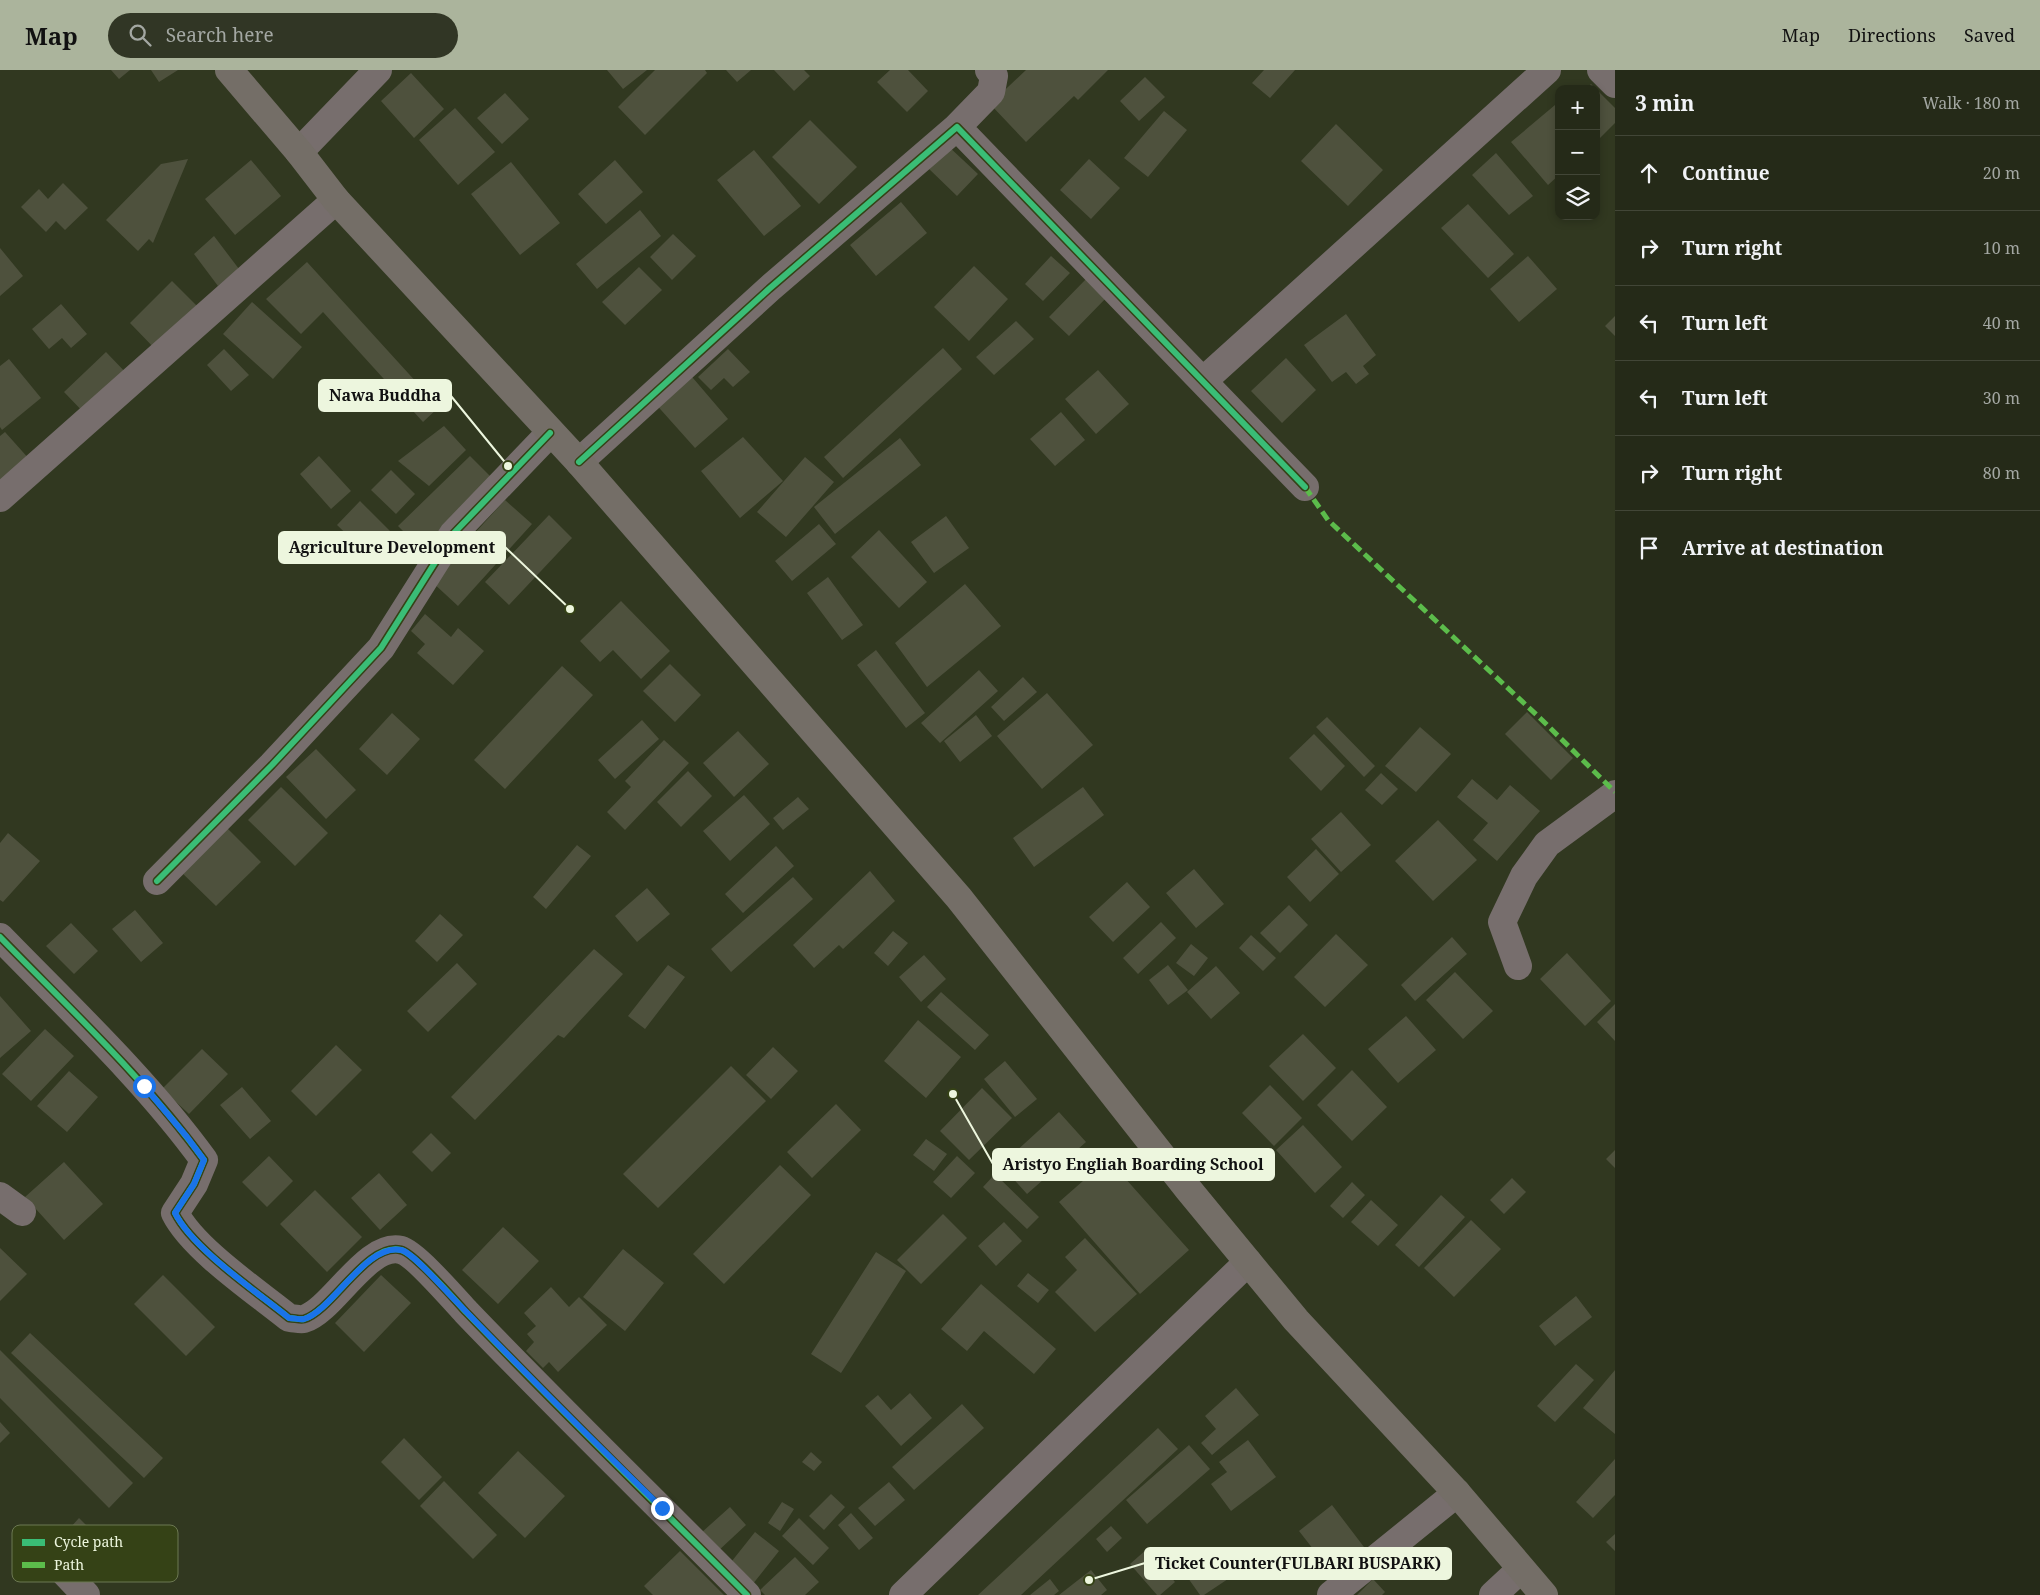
<!DOCTYPE html>
<meta charset="utf-8">
<style>
:root{--surface:#252a18;--page:#313625;--text:#f1f3f6;--muted:#a3a7a2;--line:#424637;--accent:#abb49c}
body{margin:0;font-family:"Noto Serif",serif;background:var(--page);color:var(--text)}
.controls{position:absolute;right:15px;top:15px;display:grid;overflow:hidden;border-radius:10px;box-shadow:0 2px 8px #0003}
.controls button{width:45px;height:45px;display:grid;place-items:center;padding:0;border:0;border-bottom:1px solid var(--line);background:var(--surface);color:var(--text);font:25px sans-serif}
.stop{position:absolute;width:15px;height:15px;margin:-11px;border:4px solid #1a73e8;border-radius:50%;background:#fff}
.stop.end{background:#1a73e8;border-color:#fff;box-shadow:0 1px 5px #0008}
.list{margin:0;padding:0;list-style:none}
h2{display:flex;justify-content:space-between;align-items:center;height:65px;margin:0;padding:0 20px;font-size:21px}
h2 small{font-size:16px;font-weight:400;color:var(--muted)}
.list li{display:grid;grid-template-columns:32px 1fr auto;gap:15px;align-items:center;box-sizing:border-box;height:75px;padding:0 20px;border-top:1px solid var(--line)}
.list b{display:block;font-size:19px;white-space:nowrap}
.list em{font-size:16px;font-style:normal;color:var(--muted)}
.icon{flex:none;width:28px;height:28px;fill:none;stroke:currentColor;stroke-width:2;stroke-linecap:round;stroke-linejoin:round}
.map{position:relative;flex:none;width:1615px;height:1525px;overflow:hidden}
header{display:flex;align-items:center;gap:30px;box-sizing:border-box;height:70px;padding:0 25px;background:var(--accent);color:#111}
header strong{font-size:24px}
nav{display:flex;gap:28px;margin-inline-start:auto;font-size:18px}
.search{width:350px;height:45px;background:var(--page);display:flex;align-items:center;gap:12px;box-sizing:border-box;padding:0 18px;border-radius:28px;color:var(--muted);font-size:19px}
main{display:flex}
aside{flex:1;background:var(--surface)}
.map>svg:first-child{display:block}
.building{fill:#4e513d}
.lines{fill:none;stroke-linecap:round;stroke-linejoin:round}
.minor{stroke:#776e6d;stroke-width:28}
.major{stroke:#746e67;stroke-width:28}
.quiet{stroke:#5cbc4b;stroke-width:5;stroke-dasharray:10 5;stroke-linecap:butt}
.cycleway-casing{stroke:#354216;stroke-width:9}
.cycleway{stroke:#3abd76;stroke-width:6}
.route{stroke:#1a73e8;stroke-width:6}
.key{fill:#354216;stroke:#6c7852;stroke-width:1}
.key-label{font-size:14px;fill:#edf6de}
.leader{fill:none;stroke:#edf6de;stroke-width:2}
.callout-dot{fill:#edf6de;stroke:#354216;stroke-width:2}
.callout{fill:#edf6de;stroke:#edf6de;stroke-width:2}
.callout-label{font-size:16px;text-anchor:middle;font-weight:bold;fill:#111}
</style>
<header>
<strong>Map</strong>
<div class="search"><svg class="icon" aria-label="search" viewBox="0 0 24 24"><circle cx="10" cy="10" r="6"/><path d="M15 15l6 6"/></svg>Search here</div>
<nav><a>Map</a><a>Directions</a><a>Saved</a></nav>
</header>
<main>
<div class="map">
<svg width="1615" height="1525" viewBox="0 0 1615 1525">
<rect width="100%" height="100%" fill="#313820"/>
<path class="building" d="M111,0H130L119,9Z
M151,0H178L159,12Z
M607,0H647L623,19Z
M655,0H705L707,3L645,65L618,37Z
M726,0H751L737,12Z
M774,0H804L810,6L794,21Z
M890,0H908L928,21L907,42L877,12Z
M1026,0H1108L1078,30L1074,26L1026,72L990,34Z
M1264,0H1295L1270,28L1252,13Z
M411,3L444,39L414,68L381,31Z
M1145,7L1165,27L1139,51L1120,31Z
M1591,14L1615,38V53L1599,69L1596,67V19H1586Z
M505,23L529,49L502,74L477,48Z
M1555,35L1559,39V105L1548,115L1511,72Z
M455,38L495,82L458,115L419,70Z
M1164,41L1187,60L1148,107L1124,88Z
M810,50L857,97L819,134L772,87Z
M1336,54L1383,100L1348,136L1301,91Z
M947,75L978,104L957,126L927,97Z
M754,80L801,136L764,166L717,110Z
M1496,83L1533,126L1509,145L1472,105Z
M188,89L153,173L149,169L138,181L106,150L161,94Z
M1089,89L1120,118L1091,149L1060,120Z
M251,90L281,126L235,165L205,129Z
M615,90L643,122L606,154L578,124Z
M511,92L560,153L520,185L471,124Z
M63,113L88,138L65,160L56,151L46,162L21,137L39,119L48,129Z
M901,132L927,163L876,206L850,175Z
M1468,134L1514,184L1488,208L1441,158Z
M640,140L661,166L597,219L576,194Z
M673,164L696,186L672,210L650,187Z
M214,166L239,199L218,216L194,184Z
M0,178L23,206L0,226Z
M1051,186L1070,203L1043,231L1025,214Z
M1528,186L1557,219L1519,252L1490,219Z
M307,192L439,337L423,352L323,242L301,264L266,229Z
M974,196L1008,229L969,271L934,237Z
M639,197L662,220L625,255L602,232Z
M1088,207L1108,226L1069,266L1049,247Z
M172,211L201,240L158,282L130,253Z
M252,232L302,277L273,309L223,264Z
M61,234L87,264L71,278L62,268L49,279L32,259Z
M1346,244L1376,285L1363,296L1369,304L1356,314L1346,302L1332,312L1304,275Z
M1615,246V266L1605,256Z
M1016,251L1034,269L994,305L976,287Z
M943,278L962,299L843,408L824,387Z
M224,279L249,305L231,321L207,295Z
M728,279L750,302L733,317L724,308L711,320L698,307Z
M106,282L130,307L89,348L64,322Z
M1286,288L1316,320L1282,353L1251,321Z
M9,289L41,328L2,360L0,357V296Z
M1098,300L1129,334L1096,364L1065,329Z
M687,301L728,349L695,378L653,331Z
M1061,342L1085,370L1055,396L1030,369Z
M444,356L466,380L429,416L398,391Z
M5,362L39,400L0,433V366Z
M743,367L783,411L740,448L701,401Z
M900,368L921,395L835,464L814,437Z
M319,386L351,421L331,439L300,404Z
M470,386L496,412L424,482L398,456Z
M805,387L834,412L786,467L757,442Z
M391,400L415,424L396,444L371,420Z
M505,430L532,454L458,536L431,511Z
M360,431L390,461L367,484L337,455Z
M549,445L572,468L509,535L485,512Z
M946,446L969,478L934,503L911,472Z
M819,454L836,474L792,511L775,491Z
M879,460L927,512L899,538L851,487Z
M828,507L863,555L842,570L807,523Z
M965,514L1001,556L927,617L895,573Z
M621,531L670,581L641,609L613,580L600,592L580,571Z
M425,544L451,567L458,558L484,581L453,615L417,583L425,574L411,561Z
M876,580L925,643L906,658L857,595Z
M670,594L701,625L675,652L643,621Z
M562,596L593,625L505,719L474,690Z
M979,600L998,621L940,673L921,653Z
M1023,607L1037,622L1004,651L991,637Z
M1047,623L1093,675L1042,719L997,666Z
M1527,642L1573,688L1551,710L1505,664Z
M392,643L420,669L387,705L359,679Z
M976,645L992,666L960,692L944,671Z
M1327,647L1375,696L1364,707L1316,657Z
M642,650L659,669L615,709L598,690Z
M1420,657L1451,684L1416,722L1385,696Z
M738,661L769,694L734,727L703,693Z
M1314,664L1345,696L1321,721L1289,688Z
M664,670L689,693L625,760L607,742L631,717L625,711Z
M316,679L356,720L326,749L286,707Z
M688,701L712,726L681,757L657,732Z
M1381,703L1398,719L1382,735L1365,720Z
M1472,709L1497,730L1510,715L1540,741L1497,791L1473,770L1488,753L1457,727Z
M281,717L328,763L295,796L248,750Z
M1083,717L1104,745L1034,797L1013,768Z
M744,725L770,754L730,791L703,761Z
M798,727L809,739L783,760L773,748Z
M1341,742L1371,775L1341,802L1311,769Z
M1438,750L1477,790L1433,831L1395,791Z
M222,753L261,792L216,836L177,798Z
M8,763L40,791L3,832L0,830V773Z
M577,775L591,786L546,839L533,827Z
M776,776L794,796L743,843L725,824Z
M1316,779L1339,804L1310,832L1287,807Z
M1194,799L1224,834L1196,858L1166,823Z
M870,801L895,831L843,879L839,875L814,898L793,875Z
M793,807L813,829L731,902L711,879Z
M1127,812L1150,837L1113,872L1089,847Z
M647,818L670,844L637,872L615,846Z
M1289,835L1308,855L1280,883L1260,863Z
M135,840L163,873L141,892L112,859Z
M440,844L463,865L437,892L415,871Z
M1161,852L1176,868L1138,904L1123,888Z
M71,853L98,881L74,904L46,876Z
M893,861L908,873L888,896L874,883Z
M1336,864L1368,895L1325,937L1294,907Z
M1251,865L1276,888L1263,901L1239,878Z
M1452,867L1467,884L1415,931L1401,915Z
M1191,874L1208,888L1194,906L1176,893Z
M594,879L623,904L564,968L558,965L475,1050L451,1027Z
M1567,883L1611,931L1585,956L1540,909Z
M924,885L946,909L921,932L899,907Z
M457,893L477,914L428,962L407,941Z
M668,895L685,907L645,959L628,946Z
M1168,895L1188,920L1168,935L1149,910Z
M1216,896L1240,923L1211,949L1187,922Z
M1455,902L1493,941L1463,969L1426,930Z
M941,922L989,965L975,980L927,937Z
M0,926L31,961L0,988Z
M1615,934V971L1597,952Z
M1406,946L1436,980L1398,1013L1368,979Z
M918,950L961,987L926,1028L884,991Z
M45,959L74,986L31,1031L2,1004Z
M1303,964L1336,998L1303,1031L1269,996Z
M336,975L362,1000L316,1046L291,1021Z
M773,977L798,1001L771,1029L746,1005Z
M202,979L228,1004L189,1044L162,1019Z
M1005,991L1037,1029L1015,1047L984,1009Z
M731,996L766,1031L658,1138L623,1104Z
M1352,1000L1387,1037L1352,1071L1317,1035Z
M69,1001L98,1027L67,1062L37,1036Z
M1270,1015L1302,1048L1274,1076L1242,1043Z
M242,1017L271,1051L250,1069L220,1035Z
M982,1018L1012,1048L969,1090L940,1061Z
M836,1034L861,1060L812,1108L787,1082Z
M1059,1042L1086,1072L1027,1124L1001,1095Z
M1303,1055L1342,1097L1315,1123L1276,1080Z
M431,1063L451,1083L432,1102L412,1082Z
M926,1069L947,1084L934,1101L913,1085Z
M1615,1080V1098L1606,1089Z
M269,1086L293,1111L267,1137L242,1112Z
M957,1086L975,1103L951,1128L933,1112Z
M1108,1089L1189,1180L1140,1224L1059,1132Z
M64,1092L103,1134L64,1170L25,1127Z
M780,1095L811,1125L724,1214L693,1184Z
M379,1103L407,1135L380,1160L351,1128Z
M995,1104L1039,1147L1027,1159L983,1117Z
M1512,1108L1526,1122L1504,1144L1490,1130Z
M1352,1112L1365,1125L1343,1148L1330,1136Z
M315,1120L362,1167L327,1202L280,1154Z
M1441,1125L1465,1147L1419,1197L1395,1175Z
M1371,1130L1398,1155L1378,1176L1351,1152Z
M943,1144L967,1168L921,1214L897,1190Z
M1471,1150L1501,1179L1454,1227L1424,1198Z
M1004,1152L1022,1171L996,1196L978,1176Z
M503,1157L539,1191L498,1234L462,1200Z
M1085,1168L1137,1224L1095,1262L1055,1222L1077,1200L1065,1187Z
M0,1178L27,1204L0,1231Z
M623,1179L664,1213L625,1261L583,1227Z
M876,1182L906,1201L841,1303L811,1284Z
M1028,1203L1049,1220L1038,1233L1017,1216Z
M163,1205L215,1257L186,1286L134,1234Z
M381,1205L411,1233L364,1282L335,1253Z
M981,1214L1056,1279L1034,1304L984,1261L967,1281L941,1259Z
M551,1217L569,1237L579,1227L607,1255L558,1302L549,1292L543,1298L526,1281L534,1272L527,1264L536,1256L524,1243Z
M1576,1226L1592,1247L1555,1276L1539,1256Z
M30,1263L163,1388L144,1408L11,1283Z
M0,1280L133,1413L109,1438L0,1328Z
M1576,1294L1594,1310L1555,1352L1537,1336Z
M1615,1300V1364L1583,1338Z
M1236,1318L1259,1345L1212,1385L1201,1373L1216,1359L1205,1346Z
M910,1323L932,1348L901,1376L865,1336L878,1325L891,1340Z
M962,1334L984,1358L914,1420L892,1397Z
M0,1352L10,1363L0,1373Z
M1158,1358L1178,1379L1021,1525H978Z
M404,1368L442,1407L419,1430L381,1392Z
M1248,1370L1276,1407L1231,1441L1211,1414L1227,1402L1219,1392Z
M1189,1375L1210,1399L1147,1454L1126,1430Z
M518,1381L565,1426L525,1468L478,1423Z
M811,1382L822,1392L814,1401L802,1392Z
M1615,1389V1425L1593,1448L1576,1432Z
M444,1411L497,1465L473,1489L420,1436Z
M889,1412L905,1430L875,1456L858,1438Z
M831,1424L845,1437L824,1460L809,1446Z
M782,1432L794,1439L780,1461L768,1453Z
M1332,1435L1364,1477L1331,1502L1299,1461Z
M730,1437L746,1455L717,1482L701,1463Z
M851,1443L873,1468L859,1480L838,1455Z
M79,1448L97,1466L79,1486L61,1468Z
M799,1448L829,1478L813,1495L782,1466Z
M1111,1456L1122,1468L1107,1482L1096,1469Z
M755,1462L779,1481L752,1515L728,1496Z
M1615,1464V1481L1606,1472Z
M1147,1479L1175,1512L1160,1525H1157L1130,1494Z
M680,1481L724,1525H653L644,1516Z
M1221,1486L1234,1505L1204,1525H1200L1188,1508Z
M795,1487L819,1512L805,1525H765L760,1520Z
M1091,1500L1107,1520L1101,1525H1059Z
M1050,1509L1059,1521L1054,1525H1030Z
M1373,1509L1385,1522L1382,1525H1357Z"/>
<g class="lines">
<path class="minor" d="M1601,0L1615,14
M957,57L991,22L994,6L989,0
M299,82L378,0
M1203,311L1547,0
M579,392L769,219L957,57L1305,417
M0,428L336,130
M157,811L272,695L381,578L453,464L550,363
M0,867C70,939 145,1009 204,1090L194,1114L175,1143C193,1179 257,1222 289,1248C294,1248 300,1250 304,1249C333,1240 367,1172 401,1180C414,1183 455,1230 466,1242C558,1338 654,1431 747,1525
M1518,896L1502,852L1524,806L1547,774L1615,724
M0,1126L22,1142
M49,1486L86,1525
M903,1525L1248,1192
M1331,1525L1457,1423
M1493,1525L1521,1499"/>
<path class="major" d="M229,0L299,82L336,130L579,392L959,828L1188,1119L1296,1250L1457,1423L1544,1525"/>
<path class="quiet" d="M1305,417L1328,450L1542,650L1615,722"/>
<defs>
<path id="cycleway" d="M579,392L769,219L957,57L1305,417
M157,811L272,695L381,578L453,464L550,363
M0,867C70,939 145,1009 204,1090L194,1114L175,1143C193,1179 257,1222 289,1248C294,1248 300,1250 304,1249C333,1240 367,1172 401,1180C414,1183 455,1230 466,1242C558,1338 654,1431 747,1525"/>
</defs>
<use href="#cycleway" class="cycleway-casing"/>
<use href="#cycleway" class="cycleway"/>
</g>
<g class="lines">
<path class="route" d="M144,1016L187,1067L204,1090L194,1114L175,1143C193,1179 257,1222 289,1248C294,1248 300,1250 304,1249C333,1240 366,1173 401,1180C412,1182 441,1216 451,1226C520,1298 590,1368 662,1438"/>
</g>
<rect x="12" y="1455" width="166" height="57" rx="8" class="key"/>
<rect x="22" y="1469" width="23" height="7" fill="#3abd76"/>
<rect x="22" y="1492" width="23" height="6" fill="#5cbc4b"/>
<g class="key-label">
<text x="54" y="1477">Cycle path</text>
<text x="54" y="1500">Path</text>
</g>
<path class="leader" d="M508 396L451 326M570 539L505 477M953 1024L993 1094M1089 1510L1145 1493"/>
<g class="callout-dot">
<circle cx="508" cy="396" r="5"/>
<circle cx="570" cy="539" r="5"/>
<circle cx="953" cy="1024" r="5"/>
<circle cx="1089" cy="1510" r="5"/>
</g>
<g class="callout">
<rect x="319" y="310" width="132" height="31" rx="5"/>
<rect x="279" y="462" width="226" height="31" rx="5"/>
<rect x="993" y="1079" width="281" height="31" rx="5"/>
<rect x="1145" y="1478" width="306" height="31" rx="5"/>
</g>
<g class="callout-label">
<text x="385" y="331">Nawa Buddha</text>
<text x="392" y="483">Agriculture Development</text>
<text x="1133" y="1100">Aristyo Engliah Boarding School</text>
<text x="1298" y="1499">Ticket Counter(FULBARI BUSPARK)</text>
</g>
</svg>
<div class="controls">
<button>+</button>
<button>−</button>
<button><svg class="icon" aria-label="layers" viewBox="0 0 24 24"><path d="M12 4l9 5-9 5-9-5zM3 14l9 5 9-5"/></svg></button>
</div>
<div class="stop" style="left:144px;top:1016px"></div>
<div class="stop end" style="left:662px;top:1438px"></div>
</div>
<aside>
<h2>3 min<small>Walk · 180 m</small></h2>
<ul class="list">
<li><svg class="icon" aria-label="ahead" viewBox="0 0 24 24"><path d="M12 20V5M6 11l6-6 6 6"/></svg><div><b>Continue</b></div><em>20 m</em></li>
<li><svg class="icon" aria-label="right" viewBox="0 0 24 24"><path d="M7 20v-9h11M14 6l5 5-5 5"/></svg><div><b>Turn right</b></div><em>10 m</em></li>
<li><svg class="icon" aria-label="left" viewBox="0 0 24 24"><path d="M17 20v-9H6M10 6l-5 5 5 5"/></svg><div><b>Turn left</b></div><em>40 m</em></li>
<li><svg class="icon" aria-label="left" viewBox="0 0 24 24"><path d="M17 20v-9H6M10 6l-5 5 5 5"/></svg><div><b>Turn left</b></div><em>30 m</em></li>
<li><svg class="icon" aria-label="right" viewBox="0 0 24 24"><path d="M7 20v-9h11M14 6l5 5-5 5"/></svg><div><b>Turn right</b></div><em>80 m</em></li>
<li><svg class="icon" aria-label="arrive" viewBox="0 0 24 24"><path d="M6 21V4h12l-3 4 3 4H6"/></svg><div><b>Arrive at destination</b></div></li>
</ul>
</aside>
</main>
